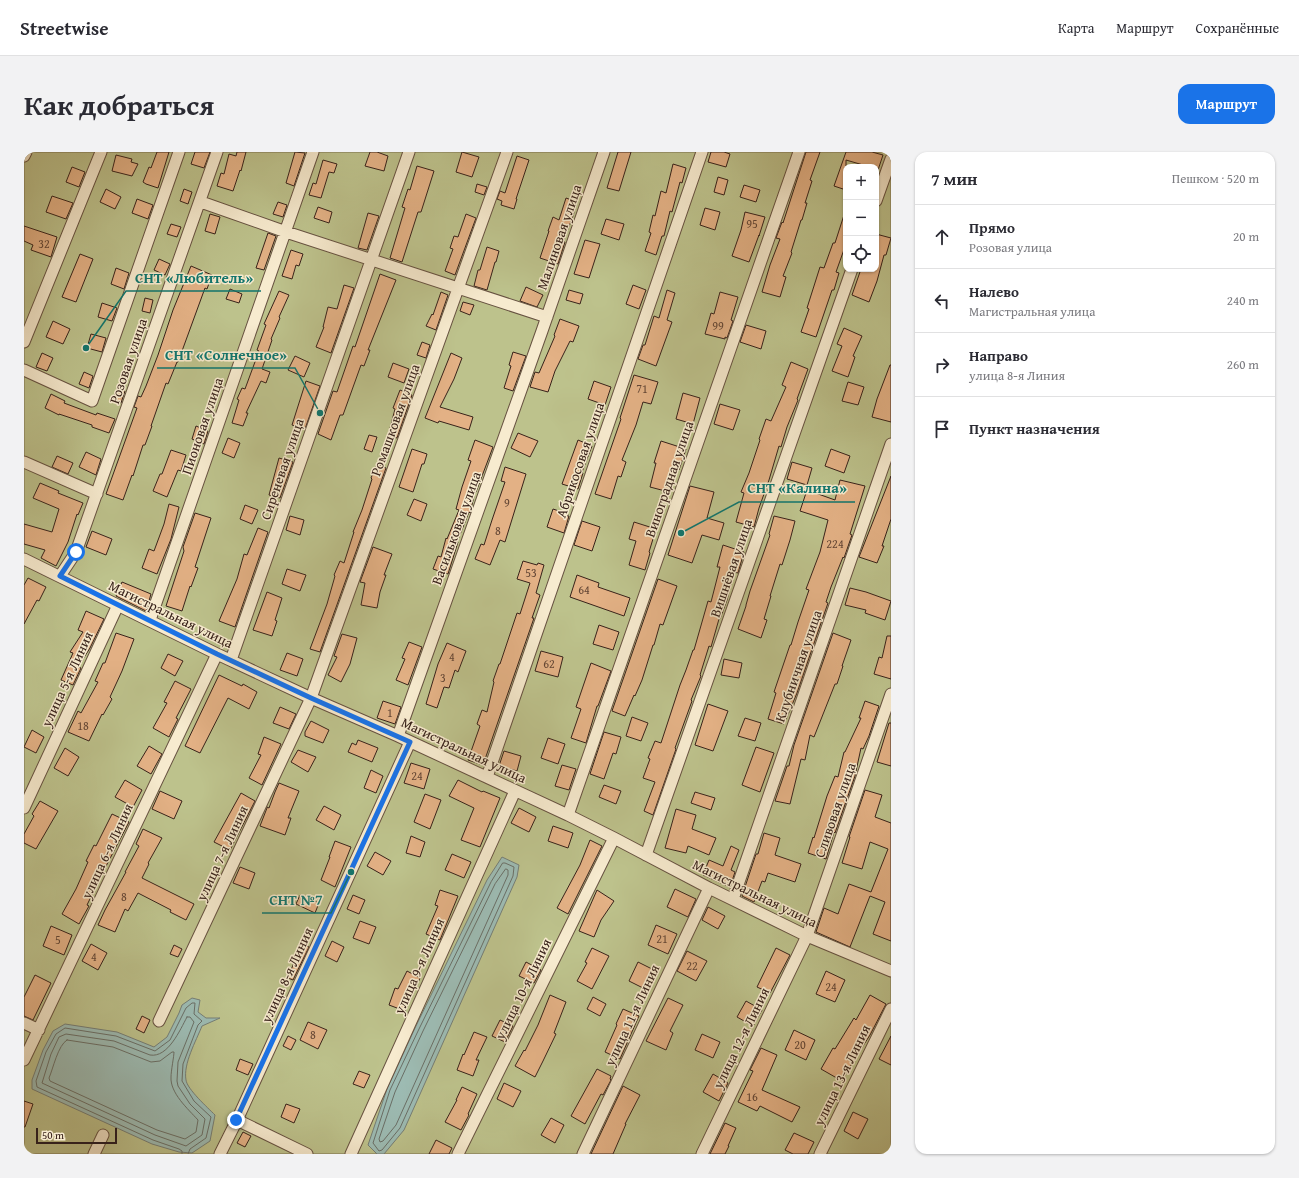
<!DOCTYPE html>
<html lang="ru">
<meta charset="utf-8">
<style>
:root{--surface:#fff;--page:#f2f2f3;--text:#2b2b33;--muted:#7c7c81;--line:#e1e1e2;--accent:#1a73e8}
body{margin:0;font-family:"Gentium Book Plus",serif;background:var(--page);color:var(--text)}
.controls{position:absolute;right:12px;top:12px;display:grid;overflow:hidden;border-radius:8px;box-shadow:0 1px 3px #0004}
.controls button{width:36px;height:36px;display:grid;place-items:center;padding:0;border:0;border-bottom:1px solid var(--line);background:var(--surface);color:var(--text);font:20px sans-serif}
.scale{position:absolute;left:12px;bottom:10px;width:81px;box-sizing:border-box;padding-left:4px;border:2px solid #38221a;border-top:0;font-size:11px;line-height:14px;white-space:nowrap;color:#38221a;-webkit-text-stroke:3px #f7ebcf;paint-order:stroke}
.stop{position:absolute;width:12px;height:12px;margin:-9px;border:3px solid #1a73e8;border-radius:50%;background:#fff}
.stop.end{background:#1a73e8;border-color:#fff;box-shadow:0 1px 4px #0008}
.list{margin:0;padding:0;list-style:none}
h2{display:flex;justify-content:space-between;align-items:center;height:52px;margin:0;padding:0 16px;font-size:17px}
h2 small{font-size:13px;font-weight:400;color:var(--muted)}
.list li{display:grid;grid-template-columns:26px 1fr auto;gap:12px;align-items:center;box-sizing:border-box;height:64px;padding:0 16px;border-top:1px solid var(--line)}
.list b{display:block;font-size:15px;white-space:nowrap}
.list p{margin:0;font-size:13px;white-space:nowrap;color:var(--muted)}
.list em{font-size:13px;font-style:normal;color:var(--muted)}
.icon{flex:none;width:22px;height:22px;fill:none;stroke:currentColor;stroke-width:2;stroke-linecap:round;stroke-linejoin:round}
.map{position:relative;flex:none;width:867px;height:1002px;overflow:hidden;border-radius:12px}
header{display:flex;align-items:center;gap:24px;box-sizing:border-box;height:56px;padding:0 20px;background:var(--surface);border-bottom:1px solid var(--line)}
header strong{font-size:19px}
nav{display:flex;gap:22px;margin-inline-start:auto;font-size:14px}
.intro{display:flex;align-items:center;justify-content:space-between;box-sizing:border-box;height:96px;padding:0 24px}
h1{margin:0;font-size:28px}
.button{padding:10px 18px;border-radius:12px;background:var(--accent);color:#fff;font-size:14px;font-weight:700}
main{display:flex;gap:24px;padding:0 24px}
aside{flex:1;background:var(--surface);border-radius:12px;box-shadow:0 1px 3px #0004}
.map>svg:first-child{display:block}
.green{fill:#bdc28c;stroke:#7a7253;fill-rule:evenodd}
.water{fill:#9dbcb4;stroke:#757e76}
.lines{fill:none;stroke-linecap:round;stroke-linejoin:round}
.shore{stroke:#6a6f67;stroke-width:1}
.building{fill:#e3b185;stroke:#38221a}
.minor-casing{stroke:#675241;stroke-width:13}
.minor{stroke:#f7ebcf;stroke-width:11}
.route{stroke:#1a73e8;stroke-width:5}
.labels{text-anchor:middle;stroke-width:3;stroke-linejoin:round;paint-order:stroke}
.number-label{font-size:12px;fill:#634635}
.street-label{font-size:14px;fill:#38221a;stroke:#f7ebcf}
.leader{fill:none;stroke:#0f766e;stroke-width:1.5}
.callout-dot{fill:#0f766e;stroke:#f7ebcf;stroke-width:1.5}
.callout-label{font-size:15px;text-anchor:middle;font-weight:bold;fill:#0f766e;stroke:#f7ebcf;stroke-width:3;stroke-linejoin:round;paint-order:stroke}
</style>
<header>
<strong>Streetwise</strong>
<nav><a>Карта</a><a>Маршрут</a><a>Сохранённые</a></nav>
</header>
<div class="intro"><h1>Как добраться</h1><a class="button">Маршрут</a></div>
<main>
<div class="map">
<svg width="867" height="1002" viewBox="0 0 867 1002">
<rect width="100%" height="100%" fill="#f3e0b5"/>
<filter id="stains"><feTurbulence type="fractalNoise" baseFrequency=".005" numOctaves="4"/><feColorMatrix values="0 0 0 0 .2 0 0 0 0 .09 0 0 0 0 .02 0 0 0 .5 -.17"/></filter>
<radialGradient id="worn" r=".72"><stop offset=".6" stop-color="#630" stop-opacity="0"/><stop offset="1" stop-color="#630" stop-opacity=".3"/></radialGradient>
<path class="green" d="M0,0H867V1002H0ZM822,15H852V117H822Z"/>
<path class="water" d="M478,705L495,713L493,725L380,978L360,1002H353L344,993L363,937L391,876L463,728Z
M168,846L176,848L174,860L182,866H196L178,874C172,889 159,912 162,928C163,937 184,956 191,963L186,989L168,1001L155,1000L128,992L8,937V928L19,898L29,879L41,872L93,880L130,895L143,885L155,861L158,853Z"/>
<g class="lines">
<path class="shore" d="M479,711H481L490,715L489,724L376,976L358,998L355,999L349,991L366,938L395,877L467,730Z
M482,717L484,718V723L372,973L359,989L356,990L355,987L371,940L399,879L471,732Z
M163,865H166L170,870L154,910L153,929L154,934L166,952L181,967L178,983L162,994L131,983L18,931L27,902L35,885L42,882L90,889L126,903C144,906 156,878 163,865Z
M43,888L89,895L127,910L136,909L148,900H150C150,904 147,919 147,925C146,941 164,957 174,968L172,980L161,987L133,978L26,929L25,926C29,917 34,893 43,888Z
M158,1002V999L155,997L129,988L13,935L12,929L22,900L32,882L41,876L92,884L131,899L146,888L162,856L168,851H171L170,862L178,869L174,873L159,912L158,929L170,949L187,965L182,986L166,997L164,1002"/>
</g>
<path class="building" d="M133,0H145L134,36L122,32L119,30L125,15L127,16Z
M171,0H186L180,16L167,12Z
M213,0H222L217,19L216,18L209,39L193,34L197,21L200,22L205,2L212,4Z
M271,0L281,1L270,34L262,31Z
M346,0H353L364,4L360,19L341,14Z
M438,0L455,5L448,25L432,20Z
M594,0H607L595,39L583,36Z
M687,0H700L706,2L702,15L684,10Z
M782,0H796L786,28L788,29L781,51H783L778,68H777L767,100L768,101L759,124L762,125L756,145L738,140L746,113L756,87L752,86L758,70L759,71Z
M822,0H848L859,3L854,18L852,17V15H846L822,8V38L810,34Z
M92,3L108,7L107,10L114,12L108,24L88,19Z
M493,4L505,8L492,47H493L490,57L477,53L478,49L473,47L476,39L481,41Z
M299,8L313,12L310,21L305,20L297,46L285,43L289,31L292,32Z
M649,12L662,16L658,31L656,30L648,60L646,59L640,84H638L632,103L621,99L627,81L625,80L629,63L631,64L637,39L642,41Z
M393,14L410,19L397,60H394L378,110L366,106L381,56L378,55L384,37L386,38Z
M48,15L61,20L55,35L42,30Z
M694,25L704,28L700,43L690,40Z
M453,32L463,35L460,43L451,40Z
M720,33L736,38L732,50L716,45Z
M82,37L97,45L91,57L76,50Z
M160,37L168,40L164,52L156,49Z
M28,44L49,51L42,67L22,60Z
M542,46L553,50L548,67L539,89L541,90L534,112L516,106L525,79H524L529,65L535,68Z
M113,47L129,53L124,67L108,61Z
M254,50L263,53L259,65L249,62Z
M294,55L308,60L305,71L290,66Z
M681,56L696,60L691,78L676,73Z
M721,60L741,65L735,84V83L725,110L708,104L717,78Z
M344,61L355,64L343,98L334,96Z
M186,62L196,65L191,82L181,79Z
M442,62L452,66L431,123L421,119L429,97L426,96L430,84L434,85Z
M820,63H822V92L812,120L815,121L810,138H808L792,185L777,180L785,157L783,156L796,115L800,116L809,91H811Z
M582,67L600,72L595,88L577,82Z
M147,72L157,75L153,85L143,82Z
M0,74L33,85L27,105L7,98L9,93L0,89Z
M244,81L252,84L240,118L232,116Z
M852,82L867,86L862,103H860L853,129L845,150L828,143L837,117H852Z
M561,88L576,92L565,126L550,122Z
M463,95L475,99L472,110H471L463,138L450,134L454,118H456Z
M267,98L279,102L275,114L272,113L268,127L258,124Z
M56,102L69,107L52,150L38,145Z
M135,107L146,112L141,123L130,118Z
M167,114L188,123L183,137L181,136L154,210H153L144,232L142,231L127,274H128L121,293H119L109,324L108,323L99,348L82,342L113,256L110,255L114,244L117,245L122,234L134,203L149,158Z
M92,116L105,121L100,137L87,132Z
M356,122L372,128L344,198H346L340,214L337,213L319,263H316L307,288L294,282L309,239L313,240L329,194L331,195Z
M320,133L330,136L307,201L292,195L300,175H299L304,155L313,157Z
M609,133L622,138L615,157L602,152Z
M502,135L519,143L513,155L496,149Z
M206,137L218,142L215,151L202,147Z
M545,138L559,142L556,152L542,148Z
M643,138L651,141L643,168L648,170L632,214L614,207L619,193H621L630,164L635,166Z
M255,139L265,143L255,165L256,166L247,187L248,188L238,217L246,220L242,231L237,229L222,261H224L219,274L208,271L215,248L213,247L218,236L221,237L235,199L233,198L242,173L240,172Z
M417,140L424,143L412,178L402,174L408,162L409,163Z
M696,140L714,145L707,168L709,169L703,186L701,185V187L681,182L687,161L690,162Z
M121,146L129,148L126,161L118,159Z
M439,150L450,153L446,163L436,159Z
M78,151L93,156L88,169L74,165Z
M536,167L555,174L549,190L546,189L531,219L524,240L506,235L511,220L515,221L531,184L530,183Z
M29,169L46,177L39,192L22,185Z
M722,173L742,179L737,197L716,190Z
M820,176L838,184L829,204L831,205L824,225L808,219L818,194L813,192Z
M67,182L82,186L78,200L63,196Z
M398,190L406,193L402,206L393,203Z
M489,200L502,204L489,239L480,236L487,214L485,213Z
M18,201L29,206L23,219L12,215Z
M427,201L438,206L430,227L416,255L449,265L445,278L415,269L414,271L401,266Z
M271,204L286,211L280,225L264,218Z
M767,210L784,217L773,247L774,248L763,275L757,295L755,294L745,328L735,356L730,375L712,370L720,341L717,340L725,321L736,288L735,287L742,267L747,269L762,235L758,233Z
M369,211L385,217L380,231L364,225Z
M866,213H867V270L848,265L853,247Z
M60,220L69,224L65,236L55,232Z
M610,223L634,230L627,252L619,250L612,273L598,308L602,310L597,325L594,324L587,347L571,342L597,267L596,266Z
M282,229L296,234L281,277L268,273Z
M570,229L587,235L581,253L564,247Z
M824,230L840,235L834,253L818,249Z
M93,236L101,239L97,251L89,248Z
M376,238L388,243L373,286L364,284L371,257L369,256Z
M659,241L676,246L669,272L652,267Z
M27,242L41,249L40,251L72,263L73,261L91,267L85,281L68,275V273L35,262V263L21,256Z
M696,252L716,258L709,278L690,272Z
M172,274L184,279L180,292L168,287Z
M494,281L514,289L506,305L487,296Z
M345,283L353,285L348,300L340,297Z
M204,286L216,291L210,306L198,301Z
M451,288L469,295L452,340H451L446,361L445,360L433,390H434L424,422L409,417L414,404L417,405L422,386L423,387L435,358L432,357L438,335L447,309L444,308Z
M554,288L568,294L558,320L559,321L554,337L538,332Z
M637,289L662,297L655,318L651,317L645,340L626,335L632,311H630Z
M388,297L403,302L400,312H398L389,340L375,335Z
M807,297L826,304L820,321L801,314Z
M147,298L162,303L157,319L154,318L143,345L129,339L136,322H138Z
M62,300L77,307L72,323L55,315Z
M33,304L49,311L44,322L28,315Z
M255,306L269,310L256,346L245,343Z
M768,310L788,316L783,333L763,327Z
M353,312L362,316L296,500L286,497L303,452L311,424L310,423L316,409L320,411L330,380H329L338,358L348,327L347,326Z
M481,315L502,322L481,390L476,388L466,413L451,407L457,392L460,393L468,368L481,330L477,329Z
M867,324V367L858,394H860L853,411L835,405Z
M816,328L841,334L826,382L828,383L820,406L819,405L807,435L802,450L804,451L797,471L773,541L760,572L744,567L752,541L750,540L766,493H767L774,470L785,438L782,437L796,400L804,368L776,359L783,338L811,348Z
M16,331L35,339L34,341L59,351L54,363L53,362L44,390L32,414L17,406L21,398L0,392V372L28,380L35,357L9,346Z
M666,334L690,340L683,366L700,371L695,388L678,383L668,411L644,403Z
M390,347L403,352L397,369L383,363Z
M145,352L155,355L147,387L133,422L118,416L125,397L130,399L140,372Z
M221,353L234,358L228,372L216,367Z
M529,357L544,362L543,364H545L540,381L523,375Z
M171,361L187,366L171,415L174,416L167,435L166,434L158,459L142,454L160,399L159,395Z
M266,364L280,368L276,383L262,378Z
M750,364L771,369L766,388L758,413L756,412L746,444H747L740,467L743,468L737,486L714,477L722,454V453L726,439L746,383L745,382Z
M558,369L576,375L568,399L550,393Z
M610,370L632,377L625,400L626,401L621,418L605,413L612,389L605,387Z
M234,376L244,380L211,475L195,469L213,427L220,402L223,403Z
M68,379L88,387L82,403L62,395Z
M699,393L720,400L714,421L710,420L703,448L696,467H695L687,495L685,494L676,523L677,524L667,548L668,549L651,596L652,597L629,663L620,659L631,630L619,626L626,607L624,606L631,589L637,591L656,533L662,518L669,498H670L684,449L687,450L696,415H693Z
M349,395L368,402L360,423H362L356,440L353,456L337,453L341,431L336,430Z
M499,409L513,413L514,411L520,413L512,441L516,443L508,466H510L459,613L444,608L456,574L453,572L458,558L463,560L470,530L469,529L475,512H476L493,461L496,462L506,431L493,427Z
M263,417L282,423L276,439L258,432Z
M553,423L575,431L574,435L606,446L600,464L546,445Z
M4,426L22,435L15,449L13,448L0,472V433Z
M634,427L653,434L639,473L636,472L630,493H629L618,528L611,544L610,543L601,564L588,559Z
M98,430L127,442L122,459L92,444Z
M826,436L842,440L867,449L861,468L841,461L842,458L821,453Z
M243,440L258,446L251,468L253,469L248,484L229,478Z
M62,459L80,467L66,496L54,515L57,516L49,533L37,528L49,501L46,500L59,480L54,478Z
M575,473L595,480L589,498L569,492Z
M92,481L110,487L98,519L86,545L88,547L79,563L78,562L65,589L44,580L54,559L57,561L74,530L71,529L79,511H81Z
M809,481L827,488L818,514H819L813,532H811L790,585L786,583L781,608L777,607L766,652L751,649L763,614H765L770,593Z
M318,482L333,486L326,512L317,530L304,523L313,505L310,504Z
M863,484H867V527L850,522L855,505L858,506Z
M385,490L398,495L384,533L372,528L381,507L378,506Z
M423,491L442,499L434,520L431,518L425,536L420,535L413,556L402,552L414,512Z
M517,499L539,505L534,525L511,519Z
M263,501L279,507L273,524L256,518Z
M144,502L159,509L151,524L137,516Z
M700,507L718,511L715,526L697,523Z
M567,511L587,519L574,554H573L562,591L547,586L557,557L552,555Z
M195,523L218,534L219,532L233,540L225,557L204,546L176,601L161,594Z
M151,529L167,537L152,566L154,567L145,585L129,576L143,551L140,550Z
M359,549L377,555L371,572L353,566Z
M841,549L855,554L845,584L839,597L837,596L831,624L811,681L810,680L802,707L784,701L789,685L790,686L803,644L811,624L814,625L820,600H821L837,566H835Z
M684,552L704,559L689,599L671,593Z
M256,555L272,562L265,577L249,571Z
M608,565L624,571L617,589L602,584Z
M721,566L737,571L731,589L714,584Z
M287,569L305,578L299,591L281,584V580Z
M865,571H867V614L853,610Z
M8,578L20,585L12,601L0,595Z
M580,580L597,585L592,602L589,601L580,627L566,622Z
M240,585L257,592L238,633L225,626L237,603L234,602Z
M524,586L541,592L534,612L517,606Z
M334,588L354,596L348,610L324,600L328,591L332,593Z
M125,594L138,602L127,622L113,614Z
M732,595L750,601L736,640L718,633Z
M41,596L55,605L44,624L30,616Z
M274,598L292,605L284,620L267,610Z
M480,599L497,604L493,619L475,614Z
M387,611L406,617L400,637L380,631Z
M538,613L552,617L545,638L531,634Z
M347,618L359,624L352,641L340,636Z
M101,628L118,638L109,655L91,645Z
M434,628L458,640L459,639L476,646L456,695L437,688L450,656L425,644Z
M255,631L275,639L264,666H267L261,683L236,674L243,656V655L245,656L251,640Z
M580,633L597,639L592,652L575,645Z
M841,638L858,643L851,665L867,671V789L849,782L861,750L846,744L826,795L792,780L800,756L814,762L825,732L847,740L864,697L846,690L838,717L818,711L826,685H825Z
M136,639L158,649L150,667L128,657Z
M671,640L691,646L687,658L667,651Z
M217,641L231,649L206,698L190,690Z
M401,642L417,648L406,677L390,670Z
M16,649L34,659L12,697L0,691V682L10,664L8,662Z
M300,654L317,663L310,678L292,668Z
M495,656L512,665L505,680L487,671Z
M652,657L672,663L668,677L692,686L685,703L664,694L662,701L641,696Z
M88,662L105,670L80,718L63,753L65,754L55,772L38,762L52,737L64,710L62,709L70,693L72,694Z
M529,674L549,681L544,696L524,689Z
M119,677L138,686L124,711L125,712L118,726L170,752L162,768L146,760L147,758L114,741L104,759L101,757L91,780L74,773L81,758L102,720H101L115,694L112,692Z
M740,681L756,686L751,703L777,712L771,730L744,721L741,730L738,729L730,750L718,744L732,702H734Z
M387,684L401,690L396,705L382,701Z
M566,688L578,694L544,762L533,756L556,713Z
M311,689L327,695L311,735L297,728L306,705H305Z
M707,694L715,698L707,718L711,720L706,735L679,723L685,708L699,714Z
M351,700L367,709L359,723L343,714Z
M428,702L447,710L440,726L421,718Z
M216,715L231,721L225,737L209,731Z
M651,737L672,747L664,765L643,755Z
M416,738L434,744L416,788L402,782L414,754L411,753Z
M573,738L590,749L577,768L570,785L555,779Z
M276,743L295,751L291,761L272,752Z
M329,743L341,748L335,762L323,757Z
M684,755L701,764L694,777L678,768Z
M336,769L352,775L345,792L329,786Z
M632,773L653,782L644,802L624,793Z
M27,774L48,783L40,803L19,794Z
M308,789L320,795L313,810L301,804Z
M276,791L285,795L269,828L264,826L274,800H272Z
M67,792L83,801L74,818L58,809Z
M150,793L158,797L154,805L146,802Z
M568,796L585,804L568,837L553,829L563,811L561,810Z
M752,796L766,803L746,841L733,835Z
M663,799L683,809L672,829L653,819Z
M502,810L517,818L510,831L495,824Z
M614,810L632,819L623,838L605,829Z
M383,819L396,826L381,859L365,853L371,836L374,837Z
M802,819L821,828L811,850L792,842Z
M11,823L27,831L9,868L0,864V845Z
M526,843L542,850L530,881L532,882L519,909L511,925L491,914L500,898L501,899L514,873Z
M846,843L862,852L846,883L837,897H836L818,929L797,917L809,896L811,897L830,866L832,868Z
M569,845L582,852L576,864L563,857Z
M644,846L659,853L646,879L649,881L642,898L622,889Z
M722,849L738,858L729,874L713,865Z
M599,857L615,864L596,907L581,900L593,873L592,872Z
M118,864L126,868L120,881L112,877Z
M476,868L489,874L481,890L468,884Z
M284,870L303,878L294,897L276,888Z
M770,878L791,888L782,908L761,898Z
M450,880L463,885L452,908H455L449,924L433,918L439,902L440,903Z
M678,882L696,890L689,906L671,898Z
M264,884L272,888L267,898L259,894Z
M867,884V913L855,907Z
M737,896L753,903L738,938L776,955L768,970L736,954L733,959L714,950L729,919L726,918Z
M216,907L229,912L224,923L212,918Z
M573,917L587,924L586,927L587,928L579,943L577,942L561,972L547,964Z
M335,919L346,923L340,936L329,932Z
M689,922L704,931L695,949L679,940Z
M480,931L497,939L489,955L473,947Z
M599,934L616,943L601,972H602L589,1002H567Z
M438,935L453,942L444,962L445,963L437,978L421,970L433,948H432Z
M0,949L9,952L1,975H0Z
M262,952L276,957L270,971L257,965Z
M829,960L844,967L834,987L820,979Z
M527,966L540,973L531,991L517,983Z
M701,971L712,976L704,994H705L701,1002H686Z
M219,980L227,984L221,995L213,991Z
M770,981L790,990L784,1002H769L761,998Z
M412,988L428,996L425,1002H405Z"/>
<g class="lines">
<defs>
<path id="minor" d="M0,4L2,0
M852,49L867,7
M177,50L262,80L523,165
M0,190L77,0
M0,218L68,249L155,0
M0,310L73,342
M0,407L193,502L287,546L374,584L544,663L590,686L685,736L783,784L867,819
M36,424L52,400L193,0
M126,468L289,0
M207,508L385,0
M374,584L518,179L580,0
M463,625L678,0
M0,656L94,453
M544,663L775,0
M622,703L828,117
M709,747L867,292
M135,869L287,546L483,0
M0,871L15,878
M0,908L193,502
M213,968L283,1002
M70,1002L79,983
M196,1002L213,968L386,590
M327,1002L491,639
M434,1002L590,686
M559,1002L685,736
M678,1002L783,784L867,542
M796,1002L867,857"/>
</defs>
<use href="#minor" class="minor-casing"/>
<use href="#minor" class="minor"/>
</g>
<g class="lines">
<path class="route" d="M52,400L36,424L193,502L287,546L386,590L212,968"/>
</g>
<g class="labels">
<g class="number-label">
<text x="728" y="76">95</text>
<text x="20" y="96">32</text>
<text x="694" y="178">99</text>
<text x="618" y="241">71</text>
<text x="483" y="355">9</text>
<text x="474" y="383">8</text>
<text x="811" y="396">224</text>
<text x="507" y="425">53</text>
<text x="560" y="442">64</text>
<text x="428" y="509">4</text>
<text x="525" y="516">62</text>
<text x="419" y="530">3</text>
<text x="366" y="565">1</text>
<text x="59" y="578">18</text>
<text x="393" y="628">24</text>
<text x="100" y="749">8</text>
<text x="638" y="791">21</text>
<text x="34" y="792">5</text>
<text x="70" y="809">4</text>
<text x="668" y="818">22</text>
<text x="807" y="839">24</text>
<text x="289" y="887">8</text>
<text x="776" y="897">20</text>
<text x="728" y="949">16</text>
</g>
<g class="street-label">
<text transform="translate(535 85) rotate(-71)" y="5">Малиновая улица</text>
<text transform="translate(104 209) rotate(-71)" y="5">Розовая улица</text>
<text transform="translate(371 268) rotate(-70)" y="5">Ромашковая улица</text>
<text transform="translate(178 274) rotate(-71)" y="5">Пионовая улица</text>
<text transform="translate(556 308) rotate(-71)" y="5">Абрикосовая улица</text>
<text transform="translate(258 317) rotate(-71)" y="5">Сиреневая улица</text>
<text transform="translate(645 327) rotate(-71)" y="5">Виноградная улица</text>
<text transform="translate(432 376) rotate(-70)" y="5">Васильковая улица</text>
<text transform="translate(707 416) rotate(-71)" y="5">Вишнёвая улица</text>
<text transform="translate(147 462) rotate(26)" y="5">Магистральная улица</text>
<text transform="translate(774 514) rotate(-71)" y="5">Клубничная улица</text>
<text transform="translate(43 527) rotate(-65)" y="5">улица 5-я Линия</text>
<text transform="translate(440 598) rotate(25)" y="5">Магистральная улица</text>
<text transform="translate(811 658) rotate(-71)" y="5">Сливовая улица</text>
<text transform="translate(83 699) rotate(-65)" y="5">улица 6-я Линия</text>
<text transform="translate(198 701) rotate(-65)" y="5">улица 7-я Линия</text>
<text transform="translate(731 741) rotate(26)" y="5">Магистральная улица</text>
<text transform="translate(395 814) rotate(-66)" y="5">улица 9-я Линия</text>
<text transform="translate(263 823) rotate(-65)" y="5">улица 8-я Линия</text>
<text transform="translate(499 837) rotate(-64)" y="5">улица 10-я Линия</text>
<text transform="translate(608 863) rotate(-65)" y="5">улица 11-я Линия</text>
<text transform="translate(717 886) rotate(-64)" y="5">улица 12-я Линия</text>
<text transform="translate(818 923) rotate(-64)" y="5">улица 13-я Линия</text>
</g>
</g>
<path class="leader" d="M62 196L102 139H237M296 261L271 216H133M657 381L715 350H831M327 720L307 761H238"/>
<g class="callout-dot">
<circle cx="62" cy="196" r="4"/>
<circle cx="296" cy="261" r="4"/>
<circle cx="657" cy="381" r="4"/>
<circle cx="327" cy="720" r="4"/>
</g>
<g class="callout-label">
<text x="170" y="131">СНТ «Любитель»</text>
<text x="202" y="208">СНТ «Солнечное»</text>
<text x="773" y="341">СНТ «Калина»</text>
<text x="272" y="753">СНТ №7</text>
</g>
<rect width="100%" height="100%" filter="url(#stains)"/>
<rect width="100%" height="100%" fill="url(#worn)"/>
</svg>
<div class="controls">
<button>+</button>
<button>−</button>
<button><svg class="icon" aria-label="locate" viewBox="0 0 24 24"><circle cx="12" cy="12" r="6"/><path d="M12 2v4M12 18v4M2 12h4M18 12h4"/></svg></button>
</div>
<div class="scale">50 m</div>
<div class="stop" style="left:52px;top:400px"></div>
<div class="stop end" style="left:212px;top:968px"></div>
</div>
<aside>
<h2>7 мин<small>Пешком · 520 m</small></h2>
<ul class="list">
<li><svg class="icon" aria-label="ahead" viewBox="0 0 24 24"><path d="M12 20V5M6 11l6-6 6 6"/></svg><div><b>Прямо</b><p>Розовая улица</p></div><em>20 m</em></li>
<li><svg class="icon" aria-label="left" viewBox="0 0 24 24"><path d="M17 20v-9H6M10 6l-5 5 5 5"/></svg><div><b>Налево</b><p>Магистральная улица</p></div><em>240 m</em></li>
<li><svg class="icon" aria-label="right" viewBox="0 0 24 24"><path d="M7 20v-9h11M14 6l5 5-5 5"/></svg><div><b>Направо</b><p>улица 8-я Линия</p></div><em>260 m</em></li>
<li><svg class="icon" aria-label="arrive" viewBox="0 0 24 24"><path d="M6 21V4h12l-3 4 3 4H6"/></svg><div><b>Пункт назначения</b></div></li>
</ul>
</aside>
</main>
